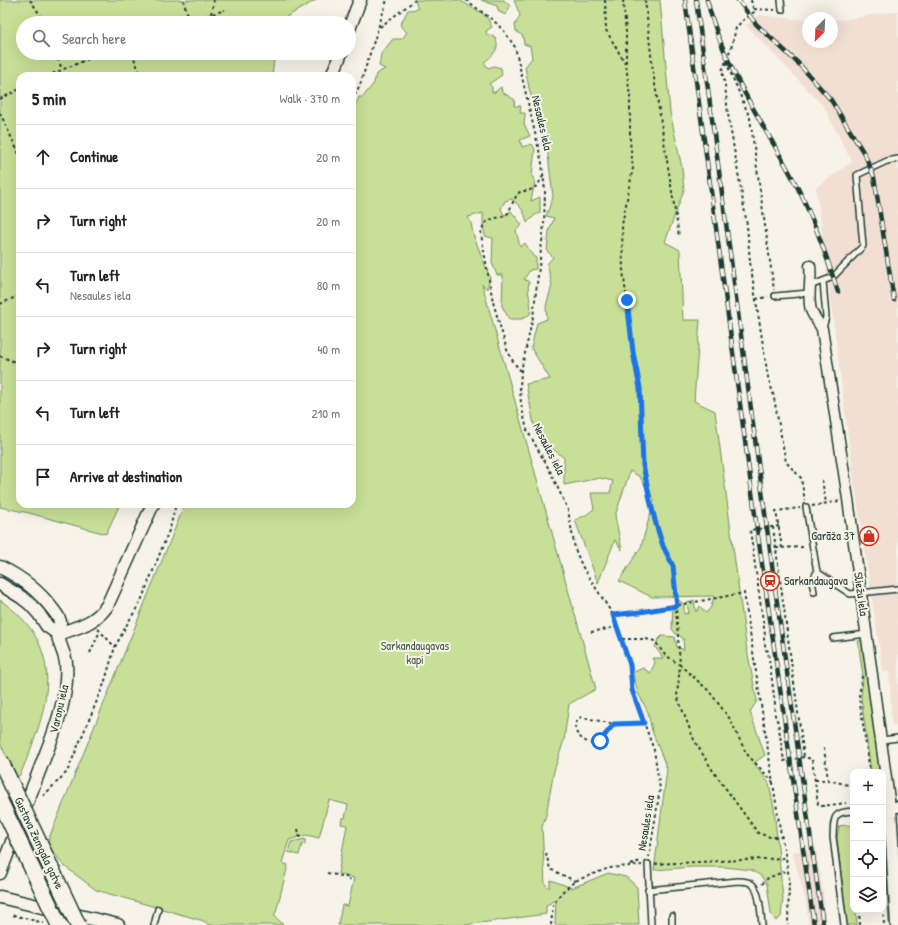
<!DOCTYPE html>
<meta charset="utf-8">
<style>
:root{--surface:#fff;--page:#f6f6f6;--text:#222;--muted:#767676;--line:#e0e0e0}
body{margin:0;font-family:"Patrick Hand",sans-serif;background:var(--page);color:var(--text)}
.controls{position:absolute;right:12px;bottom:12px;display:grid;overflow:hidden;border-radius:8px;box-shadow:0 4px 16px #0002}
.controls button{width:36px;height:36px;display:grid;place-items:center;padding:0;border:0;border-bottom:1px solid var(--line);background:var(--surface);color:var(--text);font:20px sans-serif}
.compass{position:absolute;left:802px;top:12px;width:36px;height:36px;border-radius:50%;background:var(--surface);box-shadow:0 4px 16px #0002;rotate:204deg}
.stop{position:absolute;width:12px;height:12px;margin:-9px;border:3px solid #1a73e8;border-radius:50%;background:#fff}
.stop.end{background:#1a73e8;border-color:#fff;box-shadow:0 1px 4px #0008}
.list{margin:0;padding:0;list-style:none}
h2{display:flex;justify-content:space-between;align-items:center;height:52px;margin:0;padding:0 16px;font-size:17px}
h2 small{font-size:13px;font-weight:400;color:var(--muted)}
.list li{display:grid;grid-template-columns:26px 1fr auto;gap:12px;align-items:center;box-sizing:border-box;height:64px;padding:0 16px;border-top:1px solid var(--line)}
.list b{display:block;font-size:15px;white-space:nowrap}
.list p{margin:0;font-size:13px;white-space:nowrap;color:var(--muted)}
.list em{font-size:13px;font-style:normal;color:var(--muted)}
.icon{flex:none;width:22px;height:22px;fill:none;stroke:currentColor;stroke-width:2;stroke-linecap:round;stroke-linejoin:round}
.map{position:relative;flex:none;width:898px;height:925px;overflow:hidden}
.search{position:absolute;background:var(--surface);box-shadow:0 4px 16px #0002;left:16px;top:16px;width:340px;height:44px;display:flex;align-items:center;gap:10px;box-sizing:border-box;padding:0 14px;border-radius:22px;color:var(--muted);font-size:15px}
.panel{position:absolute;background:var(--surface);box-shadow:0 4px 16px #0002;left:16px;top:72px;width:340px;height:436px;border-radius:12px}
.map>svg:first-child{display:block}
.built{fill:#f2dfd3}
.green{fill:#c7df96;stroke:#738e65}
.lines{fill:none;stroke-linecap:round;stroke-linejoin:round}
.service-casing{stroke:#1f3d34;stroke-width:8}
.minor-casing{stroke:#1f3d34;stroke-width:13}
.tertiary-casing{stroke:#1f3d34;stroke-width:15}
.path{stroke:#1f3d34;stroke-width:2;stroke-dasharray:3 3;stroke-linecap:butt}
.service{stroke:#f7f3e8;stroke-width:5}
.minor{stroke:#f7f3e8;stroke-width:10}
.tertiary{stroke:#f7f3e8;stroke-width:12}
.rail-casing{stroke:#1f3d34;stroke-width:4.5}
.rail{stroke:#f7f3e8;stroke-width:3;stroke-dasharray:9;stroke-linecap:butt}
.primary-bridge-casing{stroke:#1f3d34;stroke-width:18;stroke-linecap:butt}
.primary-bridge{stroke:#f7f3e8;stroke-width:15}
.route{stroke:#1a73e8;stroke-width:5}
.labels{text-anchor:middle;stroke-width:4;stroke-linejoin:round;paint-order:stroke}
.street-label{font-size:12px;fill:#1f3d34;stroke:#f7f3e8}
.poi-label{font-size:12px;fill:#1f3d34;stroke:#f7f3e8;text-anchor:end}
.park-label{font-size:12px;fill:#415d48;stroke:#f7f3e8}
</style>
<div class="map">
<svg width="898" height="925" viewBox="0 0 898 925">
<rect width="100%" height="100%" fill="#f7f3e8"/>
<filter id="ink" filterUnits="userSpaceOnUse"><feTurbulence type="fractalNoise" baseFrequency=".025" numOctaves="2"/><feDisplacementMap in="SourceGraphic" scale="8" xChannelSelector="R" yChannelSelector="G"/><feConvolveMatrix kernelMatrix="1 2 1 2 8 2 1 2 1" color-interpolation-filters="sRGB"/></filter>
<g filter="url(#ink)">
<path class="built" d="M898,11V725H892L889,672H883L853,474L816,187L852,162L824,107L746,25L759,15L808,20V42H832V21Z
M816,848L823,893L827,925H809L805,897L792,852Z"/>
<path class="green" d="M0,0H316L279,21V23H23V53H275L272,76H20V504H120L106,534L29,513L0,507Z
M414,0H459L482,13L488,19L492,27L486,31L487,35L494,36C502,47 493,56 484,62L488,68L494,66L501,68L502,75L489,84L492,87V92H495L501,87L502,92L515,100L514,106H521L520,113H525V117L524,124L530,136L520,140L522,147L532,144L535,149L532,176L535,181L531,201L540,197V213L535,215L527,223C525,212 520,205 511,199L505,201L501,209L504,215L511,211L522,225L516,230L520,247L525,243L533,256L536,258V269L530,270L524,279L529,282C526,294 533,301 530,314L522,319H509L502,306L503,275H497L492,263L493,238L485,236L483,226V213L468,217L471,223L473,234L490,278L487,289L482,284L596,689L569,704L564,740L554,771L546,815L542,827L545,884L549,888L551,880L572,888L608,873L626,877L637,887L639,925H555L556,899L546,906V914L465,925H338L342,905L348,906L354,878L338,874L347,825L341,824L342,818H345L348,805L329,800L319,838L306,835L289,840L282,863L288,865L276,912L274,915L283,925H209L204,921L96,890L63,865L47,843L185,504H352V113L359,97H363L374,83L376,74L385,69L379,66L381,54L393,39H402L407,32L403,29L400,25L408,10L418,9L415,1Z
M481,0H504L510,6L506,15L499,12L497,6Z
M514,0H660L670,112L682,168L684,190L665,242L680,250L683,320H700L694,401L715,411L746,644L757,701L750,712L765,755L754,763L769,783L774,808L783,898L781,917L776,921L771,914L767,884L761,876L751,870L725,867H693L654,870L667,769L652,731L648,712L638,693L632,673L643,668L650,673L655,663L652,658H663L655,647L658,640L662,636L675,637L677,647L684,650L683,638L675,633L672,629L673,605L678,600L684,604V614L689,613L687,603L694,600L696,612L700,606L706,613L711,607L714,596L652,597L619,581L641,547L654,500L640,477L630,471L615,516L622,550L615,540L598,583L575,520L586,515L594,509L591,493H610L613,481L600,478L564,485V458L536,435L526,384L550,379L531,348L537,323L547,319L546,306L552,285L547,264L553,257L547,251L549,231L554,218L546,216L553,197L547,147L542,142V127L538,129L541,114L535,111L529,88L525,67L532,58L530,46L524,44L523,36L516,31L515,25L520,15Z
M0,600C70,648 48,710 20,775L16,777L0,743Z
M862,640L881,772H871L861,697L863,676L858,641Z
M887,819L893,925H889L883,820Z
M847,825L851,826L853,829V910H856L857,925H847L837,838L839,826Z
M305,839V845L302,844L299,855L288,852L291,842Z"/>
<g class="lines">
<defs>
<path id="service" d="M781,0L782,10
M810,286L833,277L863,246L857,175L887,161L898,159
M775,296L809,293
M823,328L826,317L823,281
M806,507L817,572L812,581L814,592
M817,572L850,594L898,589
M833,638L867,634
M882,740L898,738
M648,864L651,925
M648,890L738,881C743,881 749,881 753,885C760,892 761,915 762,925
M672,916V925
M154,925L158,909
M844,925L833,837C834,818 832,812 853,811"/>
<path id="minor" d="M810,266C812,281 807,297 811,310C813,316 819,323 822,329L848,499L890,807H898"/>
<path id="tertiary" d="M349,29L360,0
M332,76L341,53
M0,567C21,577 40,592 54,611C56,614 60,618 60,622C60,626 58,630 58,634C58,643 65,653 66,663C68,688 61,712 53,735L0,873
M0,584L21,597L30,604L39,614L47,626L58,634
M58,634C78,627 94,624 107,606L153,504
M890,807L897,925
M0,897L118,925"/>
</defs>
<use href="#service" class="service-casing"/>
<use href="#minor" class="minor-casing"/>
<use href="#tertiary" class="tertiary-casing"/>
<path class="path" d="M30,0L37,10L43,23
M183,0L190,21
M466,0L494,21L504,31L515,47L542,163L545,192L544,225L533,317L521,371L520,388L521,404L527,430L550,471L568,510L575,549L582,566L613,615L630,665L632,690L654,750L660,789L649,857
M605,0L606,30L625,63
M623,0L626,32V64L630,97V141L633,168L622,225L623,270L633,352L640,388L643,465L650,500L656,525L663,546L673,566L680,665L709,691L730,719L746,753L773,782
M645,0L653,72L679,236
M751,0L754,12L741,22L736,28L732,45L722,71L725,85L728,114L747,225L750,262L768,377L773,393L786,462L801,478L805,501
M754,9L775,10
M211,14L214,0
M184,23L225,10
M380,27L415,0
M55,53L62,69
M132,53L141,76
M726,62L750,118L774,290
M47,76L103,53
M0,99L20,89
M352,100L360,85L387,0
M0,113L20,156
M756,299L768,297
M0,304L20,295
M0,356L20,364
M521,371L514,363L507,350L493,302L481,234C483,219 492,219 506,216C512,208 513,197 521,191C534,191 537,187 543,176
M822,480L826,503
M812,506L839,501
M779,526L750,530L765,635L764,639L766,650L768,651L775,703C774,710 774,716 778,722L784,761L804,757L812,759L818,804L822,806L846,803
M773,527L804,757
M776,548L806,547
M782,548L776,511L800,508
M613,615L640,612L744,593L780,829L786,858L789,878L788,925
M98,629L115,647
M591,632L617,627
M622,639H646L655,641L664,654L680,665L677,696L694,740L713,771L758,833L770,837H782
M90,653L100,631
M862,676L859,697L870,772
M614,724L600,741L593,744C590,743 586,742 584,740C574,734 572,724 581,717L614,724L644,723
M824,748L828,780
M815,780H828L853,786
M43,796L67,772L104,684L115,647L126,626L141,601L170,528L176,504
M298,829L300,838
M546,853L550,869L575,881
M655,864L786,858
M631,865L642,860
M327,873L350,878L349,881
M762,884L768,878L788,870
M883,903L884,925
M859,910L860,925
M13,915L44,923
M551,925L553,905L561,893L575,881L609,868L642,865"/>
<use href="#service" class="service"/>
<use href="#minor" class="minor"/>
<use href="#tertiary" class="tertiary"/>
<defs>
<path id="rail" d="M685,0L757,529L814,925
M696,0L776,595L823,925
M707,0C722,63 759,117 790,173C811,211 825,251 838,292
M738,0L756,24L799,64L831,100L865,155L874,177L894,300"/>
</defs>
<use href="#rail" class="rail-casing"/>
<use href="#rail" class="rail"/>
<defs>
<path id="primary-bridge" d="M0,760L78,925
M0,801L59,925"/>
</defs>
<use href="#primary-bridge" class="primary-bridge-casing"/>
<use href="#primary-bridge" class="primary-bridge"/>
</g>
</g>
<g class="lines" filter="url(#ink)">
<path class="route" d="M600,741L614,724L644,723L632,690L630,665L613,615L640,612L677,606L673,566L663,546L656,524L650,500L643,465L640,388L633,352L627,300"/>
</g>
<defs>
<symbol id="shop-ring" viewBox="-11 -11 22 22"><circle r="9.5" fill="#f7f3e8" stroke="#c8321e" stroke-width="1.5"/><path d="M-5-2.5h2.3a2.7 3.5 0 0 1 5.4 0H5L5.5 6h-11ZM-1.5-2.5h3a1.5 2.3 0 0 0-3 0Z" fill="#c8321e"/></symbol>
<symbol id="station-ring" viewBox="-11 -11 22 22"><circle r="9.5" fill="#f7f3e8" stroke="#c8321e" stroke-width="1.5"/><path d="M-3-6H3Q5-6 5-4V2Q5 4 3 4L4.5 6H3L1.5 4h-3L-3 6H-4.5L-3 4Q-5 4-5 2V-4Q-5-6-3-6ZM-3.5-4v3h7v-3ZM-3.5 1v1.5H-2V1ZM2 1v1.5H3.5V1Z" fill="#c8321e"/></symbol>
</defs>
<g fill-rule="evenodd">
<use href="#shop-ring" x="858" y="525" width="22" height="22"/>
<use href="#station-ring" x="759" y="570" width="22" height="22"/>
</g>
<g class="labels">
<g class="street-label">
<text transform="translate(542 123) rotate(77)" y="4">Nesaules iela</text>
<text transform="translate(549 449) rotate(63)" y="4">Nesaules iela</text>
<text transform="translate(861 594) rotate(82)" y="4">Sliežu iela</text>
<text transform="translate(59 709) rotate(-77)" y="4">Varoņu iela</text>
<text transform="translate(646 823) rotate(-81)" y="4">Nesaules iela</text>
<text transform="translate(39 843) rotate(65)" y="4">Gustava Zemgala gatve</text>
</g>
<g class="poi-label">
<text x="855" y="540">Garāža 37</text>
<text x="784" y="585" text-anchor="start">Sarkandaugava</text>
</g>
<g class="park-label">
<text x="415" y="650">Sarkandaugavas<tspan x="415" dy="14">kapi</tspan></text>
</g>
</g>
</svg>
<div class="controls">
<button>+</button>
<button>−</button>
<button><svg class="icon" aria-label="locate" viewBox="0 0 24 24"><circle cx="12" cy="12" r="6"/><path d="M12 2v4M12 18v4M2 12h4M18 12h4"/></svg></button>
<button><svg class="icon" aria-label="layers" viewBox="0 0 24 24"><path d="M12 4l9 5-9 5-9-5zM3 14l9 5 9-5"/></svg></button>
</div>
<svg class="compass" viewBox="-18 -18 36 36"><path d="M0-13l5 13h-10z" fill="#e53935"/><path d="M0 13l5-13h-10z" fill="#767676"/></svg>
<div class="stop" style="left:600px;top:741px"></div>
<div class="stop end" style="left:627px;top:300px"></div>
<div class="search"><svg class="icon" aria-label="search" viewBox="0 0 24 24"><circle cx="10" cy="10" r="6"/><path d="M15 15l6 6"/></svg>Search here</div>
<section class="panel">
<h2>5 min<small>Walk · 370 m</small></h2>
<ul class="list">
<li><svg class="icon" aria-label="ahead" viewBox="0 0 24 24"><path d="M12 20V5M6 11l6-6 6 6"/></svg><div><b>Continue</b></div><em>20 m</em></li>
<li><svg class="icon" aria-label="right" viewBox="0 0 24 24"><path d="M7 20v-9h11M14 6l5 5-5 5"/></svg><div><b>Turn right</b></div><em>20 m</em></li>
<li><svg class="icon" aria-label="left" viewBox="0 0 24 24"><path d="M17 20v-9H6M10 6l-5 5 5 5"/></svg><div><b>Turn left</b><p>Nesaules iela</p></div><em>80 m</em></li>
<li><svg class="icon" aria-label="right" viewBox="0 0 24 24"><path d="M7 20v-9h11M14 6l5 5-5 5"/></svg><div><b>Turn right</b></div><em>40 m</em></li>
<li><svg class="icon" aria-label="left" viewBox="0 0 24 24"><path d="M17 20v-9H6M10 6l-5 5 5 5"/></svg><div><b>Turn left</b></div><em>210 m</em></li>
<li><svg class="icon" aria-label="arrive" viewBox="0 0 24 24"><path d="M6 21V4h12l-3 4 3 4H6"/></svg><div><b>Arrive at destination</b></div></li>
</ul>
</section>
</div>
